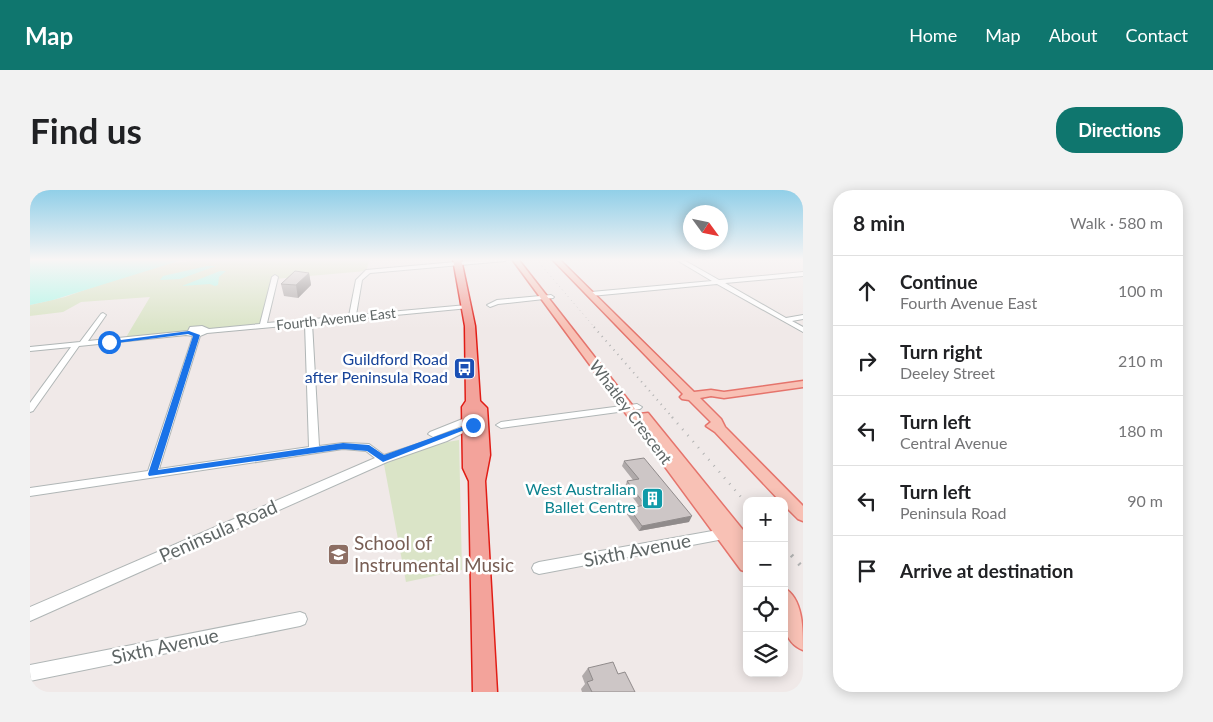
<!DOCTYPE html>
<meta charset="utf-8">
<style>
:root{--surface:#fff;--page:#f2f2f2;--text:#202124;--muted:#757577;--line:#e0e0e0;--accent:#0f766e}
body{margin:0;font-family:Lato,sans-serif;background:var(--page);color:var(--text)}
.controls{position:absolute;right:15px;bottom:15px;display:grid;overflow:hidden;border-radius:10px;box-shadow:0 2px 12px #0003}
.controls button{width:45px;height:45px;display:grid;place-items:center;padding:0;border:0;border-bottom:1px solid var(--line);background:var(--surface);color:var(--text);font:25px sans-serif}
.compass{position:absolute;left:653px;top:15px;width:45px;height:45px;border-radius:50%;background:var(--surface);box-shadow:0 2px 12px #0003;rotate:123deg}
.stop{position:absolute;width:15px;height:15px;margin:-11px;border:4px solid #1a73e8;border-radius:50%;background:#fff}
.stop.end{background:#1a73e8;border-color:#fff;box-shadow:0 1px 5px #0008}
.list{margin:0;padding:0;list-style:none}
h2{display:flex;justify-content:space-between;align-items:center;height:65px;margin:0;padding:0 20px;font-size:21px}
h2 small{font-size:16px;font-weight:400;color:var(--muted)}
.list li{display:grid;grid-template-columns:32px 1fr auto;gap:15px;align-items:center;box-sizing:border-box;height:70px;padding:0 20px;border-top:1px solid var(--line)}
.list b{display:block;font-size:19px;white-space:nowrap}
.list p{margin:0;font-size:16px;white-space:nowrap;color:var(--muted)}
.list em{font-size:16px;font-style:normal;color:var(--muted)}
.icon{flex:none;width:28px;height:28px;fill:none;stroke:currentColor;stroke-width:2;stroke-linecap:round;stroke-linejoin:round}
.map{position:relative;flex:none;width:773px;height:502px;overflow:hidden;border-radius:20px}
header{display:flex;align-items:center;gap:30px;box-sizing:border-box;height:70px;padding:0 25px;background:var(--accent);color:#fff}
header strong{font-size:24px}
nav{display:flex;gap:28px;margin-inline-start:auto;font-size:18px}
.intro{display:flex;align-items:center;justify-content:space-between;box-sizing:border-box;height:120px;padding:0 30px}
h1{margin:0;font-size:35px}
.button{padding:12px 22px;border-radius:20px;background:var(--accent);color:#fff;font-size:18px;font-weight:700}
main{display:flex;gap:30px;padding:0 30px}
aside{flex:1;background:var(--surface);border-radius:20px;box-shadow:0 2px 12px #0003}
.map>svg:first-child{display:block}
.green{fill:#dae4c7}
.water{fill:#b0f7e8}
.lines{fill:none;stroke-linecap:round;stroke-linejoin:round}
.minor-casing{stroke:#b0b6b6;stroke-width:2}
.major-casing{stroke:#e5746c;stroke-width:3}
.highway-casing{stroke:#e11d16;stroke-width:3}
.minor{fill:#fff;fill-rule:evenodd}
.major{fill:#f8c1b5;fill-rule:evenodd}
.highway{fill:#f3a39b;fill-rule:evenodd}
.rail-far3{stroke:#b1b2b2;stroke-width:1;stroke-dasharray:0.5 4;stroke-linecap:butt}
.rail-far2{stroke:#b1b2b2;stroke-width:2;stroke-dasharray:1 5;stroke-linecap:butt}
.rail-far1{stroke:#b1b2b2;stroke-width:2.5;stroke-dasharray:1 7;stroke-linecap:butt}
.rail{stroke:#b1b2b2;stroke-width:4;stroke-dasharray:2 9;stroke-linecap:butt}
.wall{fill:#b0aaaa}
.shaded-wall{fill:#908b8b}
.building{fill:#cdc6c6;stroke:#908b8b}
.route{fill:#1a73e8}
.labels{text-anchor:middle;stroke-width:5;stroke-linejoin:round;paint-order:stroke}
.far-street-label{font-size:14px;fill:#5f6666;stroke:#fff}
.transit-label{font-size:16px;fill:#164399;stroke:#fff;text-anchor:end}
.street-label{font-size:16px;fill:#5f6666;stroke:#fff}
.culture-label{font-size:16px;fill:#0d838f;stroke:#fff;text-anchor:end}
.near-street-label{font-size:19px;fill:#5f6666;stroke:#fff}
.near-education-label{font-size:19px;fill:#785e54;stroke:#fff;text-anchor:start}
</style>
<header>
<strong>Map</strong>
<nav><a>Home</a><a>Map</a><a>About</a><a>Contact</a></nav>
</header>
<div class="intro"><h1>Find us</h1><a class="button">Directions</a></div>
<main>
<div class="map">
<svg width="773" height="502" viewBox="0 0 773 502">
<rect width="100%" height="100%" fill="#f0e9e8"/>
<path class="green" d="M196,69H340L336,81L245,89L231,137L95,149L120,107L51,112L33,122L0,126V115L35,107L82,90L139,73Z
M429,250L432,380L376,392L353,269L388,257Z"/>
<path class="water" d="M0,69H155L23,110L0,115Z
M177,76H186L150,89L130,90L133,86Z
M190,81H196L189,87L188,95L185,96L180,94L152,96Z"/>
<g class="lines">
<defs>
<path id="minor" d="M459,69H478L475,71L340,83L332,90L326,125L437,115L439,116V118L282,133L289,256L313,253L339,254L354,265L409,247L437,234L403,247L398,244L400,242L435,228H441L442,231L447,232L449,234L447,236L417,251L357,272L0,431V417L345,268L336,261L313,259L0,306V298L118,281L163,146L156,145L49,156L3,221L0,222V213L41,157L0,161V157L50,152L71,124L73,123L76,125L58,151L158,141L160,137L172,136L179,139L230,134L242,87L245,85L248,87L237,133L319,126L326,90L336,80ZM275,134L279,257L129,279L170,146L177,143Z
M645,69H652L689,90L773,82V86L695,93L756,128L773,125V129L762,131L773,137V142L687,94L561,106L558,104L561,102L682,91Z
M521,105L524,107L523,108L468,114L460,117L457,115L467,110Z
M607,214L612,217L610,219L471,238L466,235L471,232Z
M699,338L703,339L705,343L703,347L699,348L509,384L504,382L502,378L504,374L509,372Z
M270,422L275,424L277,429L275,434L270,436L0,491V475Z"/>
<path id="major" d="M482,69H488L609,224L618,223L717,345V382L711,380Z
M522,69H529L664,202L681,200L694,202L773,191V197L694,208L681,206L670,208L691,229L695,237L773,316V331L768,329L754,315V311H750L685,242L676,236L681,232L659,210L652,209L650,207L653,204Z
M754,398C773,408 773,439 773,460C748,450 754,420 754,398Z"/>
<path id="highway" d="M423,69H431L445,136L450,211L457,218L460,265L455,291L467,502H443L439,291L433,278L432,217L436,211L435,136Z"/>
</defs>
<use href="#minor" class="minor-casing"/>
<use href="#major" class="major-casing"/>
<use href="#highway" class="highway-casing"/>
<use href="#minor" class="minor"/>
<use href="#major" class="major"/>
<use href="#highway" class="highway"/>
<path class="rail-far3" d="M506,69L565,138"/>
<path class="rail-far2" d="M564,137L643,228"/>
<path class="rail-far1" d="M642,227L717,314"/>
<path class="rail" d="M754,357L773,378"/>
</g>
<path class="wall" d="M279,83L281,95L268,108L254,106L251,94Z
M594,271L659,332L609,341L596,323L599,318L609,316L595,297L597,291L603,290L592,276Z
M558,478L588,484L605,502H552L551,499L555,494L552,486Z"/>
<path class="shaded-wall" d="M279,83L281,95L268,108L266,95Z
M662,326L659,332L609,341L612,336Z"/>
<path class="building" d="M265,81L279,83L266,95L251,94Z
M614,268L662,326L612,336L599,318L615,315L597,291L609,289L594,271Z
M583,472L588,484L595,482L605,502H562L557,492L563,490L558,478Z"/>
<linearGradient id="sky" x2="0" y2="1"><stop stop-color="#91cfe8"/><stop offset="0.5" stop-color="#f8f5f5"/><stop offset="1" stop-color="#f8f5f5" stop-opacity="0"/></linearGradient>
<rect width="773" height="139" fill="url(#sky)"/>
<path class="route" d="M159,141L170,145L128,280L313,253L339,255L354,265L440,234L447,235L353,272L337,261L313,259L119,286L118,284L163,146L158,144L79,154L76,152Z"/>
<defs>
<symbol id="bus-square" viewBox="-11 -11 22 22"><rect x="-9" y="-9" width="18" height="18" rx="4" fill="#1a4fb4" stroke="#fff"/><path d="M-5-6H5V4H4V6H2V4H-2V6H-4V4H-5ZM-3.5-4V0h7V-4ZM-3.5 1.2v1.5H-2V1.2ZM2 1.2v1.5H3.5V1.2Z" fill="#fff"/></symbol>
<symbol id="building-square" viewBox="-11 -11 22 22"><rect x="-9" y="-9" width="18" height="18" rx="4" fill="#0f9aa8" stroke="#fff"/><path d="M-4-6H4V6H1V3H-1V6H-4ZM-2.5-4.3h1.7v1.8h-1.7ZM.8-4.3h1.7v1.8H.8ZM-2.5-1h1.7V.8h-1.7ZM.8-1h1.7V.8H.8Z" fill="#fff"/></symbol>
<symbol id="school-square" viewBox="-11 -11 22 22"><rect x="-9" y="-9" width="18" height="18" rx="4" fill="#8d6e63" stroke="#fff"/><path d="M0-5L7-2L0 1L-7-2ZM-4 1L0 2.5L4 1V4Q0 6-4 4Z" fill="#fff"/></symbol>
</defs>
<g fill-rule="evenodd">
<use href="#bus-square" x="422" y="166" width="25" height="25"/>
<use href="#building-square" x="610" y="296" width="25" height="25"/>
<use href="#school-square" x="296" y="352" width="25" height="25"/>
</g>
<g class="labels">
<g class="far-street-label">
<text transform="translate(306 129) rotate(-6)" y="5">Fourth Avenue East</text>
</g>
<g class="transit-label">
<text x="418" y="175">Guildford Road<tspan x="418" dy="18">after Peninsula Road</tspan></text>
</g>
<g class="street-label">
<text transform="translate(601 222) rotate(53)" y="6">Whatley Crescent</text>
</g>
<g class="culture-label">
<text x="606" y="305">West Australian<tspan x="606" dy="18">Ballet Centre</tspan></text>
</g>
<g class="near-street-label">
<text transform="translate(188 341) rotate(-24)" y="7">Peninsula Road</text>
<text transform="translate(607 360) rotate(-11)" y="7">Sixth Avenue</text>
<text transform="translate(135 456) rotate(-12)" y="7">Sixth Avenue</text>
</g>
<g class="near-education-label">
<text x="324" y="360">School of<tspan x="324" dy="22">Instrumental Music</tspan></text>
</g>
</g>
</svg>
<div class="controls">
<button>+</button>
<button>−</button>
<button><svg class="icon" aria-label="locate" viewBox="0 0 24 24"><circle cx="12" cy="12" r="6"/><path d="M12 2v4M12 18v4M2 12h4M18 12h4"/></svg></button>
<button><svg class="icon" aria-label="layers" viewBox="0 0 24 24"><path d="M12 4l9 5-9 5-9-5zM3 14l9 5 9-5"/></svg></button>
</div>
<svg class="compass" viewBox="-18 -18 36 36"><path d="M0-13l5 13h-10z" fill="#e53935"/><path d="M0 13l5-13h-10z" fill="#757577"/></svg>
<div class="stop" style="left:79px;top:152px"></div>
<div class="stop end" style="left:443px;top:235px"></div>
</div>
<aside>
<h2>8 min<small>Walk · 580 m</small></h2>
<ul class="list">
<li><svg class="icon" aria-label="ahead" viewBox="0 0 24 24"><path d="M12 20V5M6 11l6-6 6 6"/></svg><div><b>Continue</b><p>Fourth Avenue East</p></div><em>100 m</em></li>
<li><svg class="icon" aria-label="right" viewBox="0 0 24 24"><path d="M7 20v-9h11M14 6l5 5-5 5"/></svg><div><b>Turn right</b><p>Deeley Street</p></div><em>210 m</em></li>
<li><svg class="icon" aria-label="left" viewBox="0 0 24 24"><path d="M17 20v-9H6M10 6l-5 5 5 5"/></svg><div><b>Turn left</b><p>Central Avenue</p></div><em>180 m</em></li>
<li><svg class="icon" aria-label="left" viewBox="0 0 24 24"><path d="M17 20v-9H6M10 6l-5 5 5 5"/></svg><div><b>Turn left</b><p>Peninsula Road</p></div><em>90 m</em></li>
<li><svg class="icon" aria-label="arrive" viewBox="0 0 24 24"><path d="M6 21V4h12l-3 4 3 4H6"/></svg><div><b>Arrive at destination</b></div></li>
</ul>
</aside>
</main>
